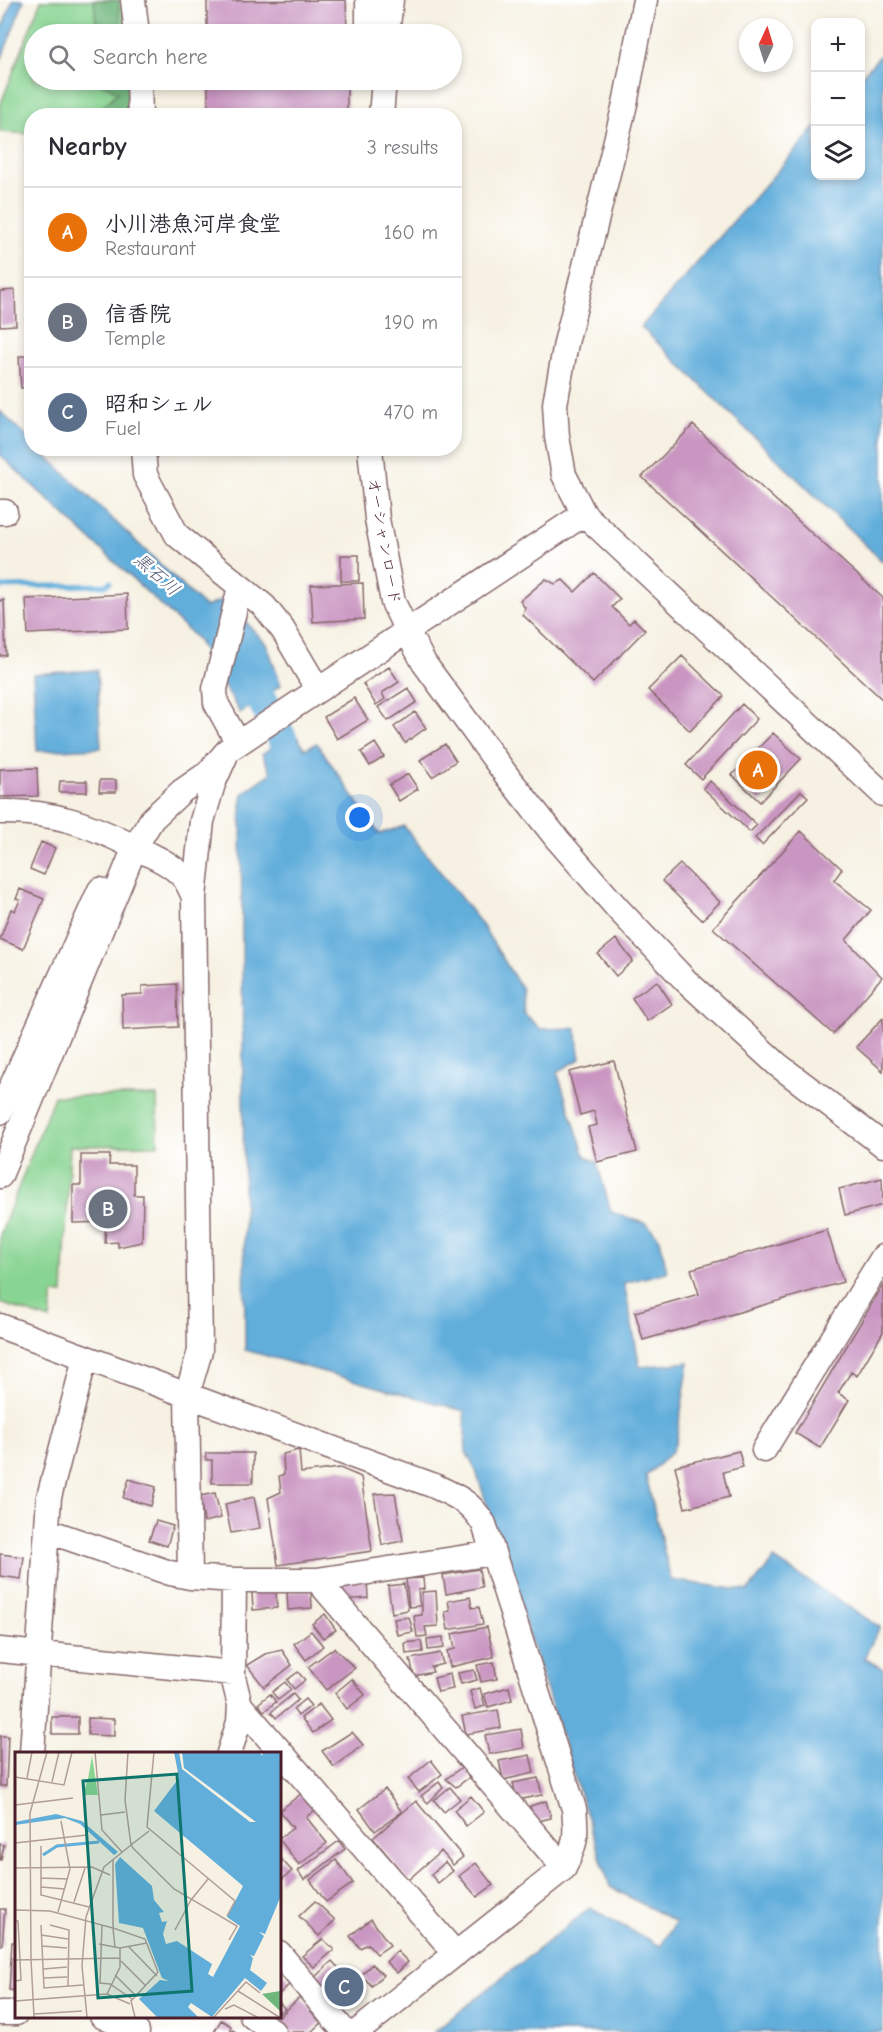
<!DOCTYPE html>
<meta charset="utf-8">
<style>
:root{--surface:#fff;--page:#f2f2f3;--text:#2b2b33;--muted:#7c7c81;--line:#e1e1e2;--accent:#b5179e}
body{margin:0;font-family:"Comic Neue","Klee One",sans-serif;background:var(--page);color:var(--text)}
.controls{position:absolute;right:18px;top:18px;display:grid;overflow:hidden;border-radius:12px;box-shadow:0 3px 9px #0003}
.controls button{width:54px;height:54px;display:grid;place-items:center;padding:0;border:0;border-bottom:2px solid var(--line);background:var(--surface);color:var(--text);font:30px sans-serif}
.compass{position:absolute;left:739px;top:18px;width:54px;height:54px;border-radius:50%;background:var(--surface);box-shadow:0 3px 9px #0003;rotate:4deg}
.you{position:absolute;left:360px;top:818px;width:21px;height:21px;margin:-15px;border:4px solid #fff;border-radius:50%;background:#1a73e8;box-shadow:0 0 0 9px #1a73e833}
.badge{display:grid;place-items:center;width:39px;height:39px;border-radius:50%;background:var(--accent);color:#fff;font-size:20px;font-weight:700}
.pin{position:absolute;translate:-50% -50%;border:3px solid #fff;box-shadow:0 2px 6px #0006}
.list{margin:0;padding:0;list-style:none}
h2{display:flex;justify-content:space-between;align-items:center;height:78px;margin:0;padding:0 24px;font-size:26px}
h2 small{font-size:20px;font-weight:400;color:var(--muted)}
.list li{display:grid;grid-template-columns:39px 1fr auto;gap:18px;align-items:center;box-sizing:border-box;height:90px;padding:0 24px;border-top:2px solid var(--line)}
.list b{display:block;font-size:22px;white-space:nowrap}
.list p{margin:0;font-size:20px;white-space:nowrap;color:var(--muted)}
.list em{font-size:20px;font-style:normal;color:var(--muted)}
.icon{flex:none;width:33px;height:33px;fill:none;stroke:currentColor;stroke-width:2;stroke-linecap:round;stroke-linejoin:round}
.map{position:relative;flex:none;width:883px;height:2032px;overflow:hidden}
.search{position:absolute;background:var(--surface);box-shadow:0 3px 9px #0003;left:24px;top:24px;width:438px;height:66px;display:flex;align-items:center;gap:15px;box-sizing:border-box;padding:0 21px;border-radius:33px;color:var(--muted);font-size:22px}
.panel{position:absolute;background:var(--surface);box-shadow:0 3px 9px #0003;left:24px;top:108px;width:438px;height:348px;border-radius:24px}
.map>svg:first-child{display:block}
.green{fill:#88d492;stroke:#697a5e;stroke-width:1.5}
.forest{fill:#6eb67c;stroke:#5c6a54;stroke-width:1.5}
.water{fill:#62aedb;stroke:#566683;stroke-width:1.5}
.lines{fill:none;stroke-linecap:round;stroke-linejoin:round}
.stream{stroke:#62aedb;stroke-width:5}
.river{stroke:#62aedb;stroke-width:30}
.building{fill:#c995c1}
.minor-casing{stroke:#86686b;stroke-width:27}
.minor{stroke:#fff;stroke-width:24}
.labels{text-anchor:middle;stroke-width:5;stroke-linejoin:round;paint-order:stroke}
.street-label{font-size:16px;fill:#4a1f2b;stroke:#fff}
.water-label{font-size:18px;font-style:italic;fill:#545871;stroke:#fff}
.inset-river{fill:none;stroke:#62aedb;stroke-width:3}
.inset-road{fill:none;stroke:#b19d99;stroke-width:1.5}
.view{fill:#0f766e;fill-opacity:0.15;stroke:#0f766e;stroke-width:3}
.inset-edge{fill:none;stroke:#4a1f2b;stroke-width:3}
</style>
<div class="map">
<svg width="883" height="2032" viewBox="0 0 883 2032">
<rect width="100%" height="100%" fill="#fff"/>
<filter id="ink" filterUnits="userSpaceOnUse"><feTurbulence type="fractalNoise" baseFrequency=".0167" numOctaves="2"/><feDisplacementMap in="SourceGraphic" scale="12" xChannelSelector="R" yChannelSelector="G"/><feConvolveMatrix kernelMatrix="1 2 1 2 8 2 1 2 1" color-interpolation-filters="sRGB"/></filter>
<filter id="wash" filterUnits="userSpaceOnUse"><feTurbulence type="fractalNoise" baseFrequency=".008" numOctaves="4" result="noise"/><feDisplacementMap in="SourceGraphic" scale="24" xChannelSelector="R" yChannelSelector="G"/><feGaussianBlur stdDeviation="1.35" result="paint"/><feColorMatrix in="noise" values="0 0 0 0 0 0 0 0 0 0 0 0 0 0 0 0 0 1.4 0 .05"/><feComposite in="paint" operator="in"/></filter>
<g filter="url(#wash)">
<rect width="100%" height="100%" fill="#f6f1e2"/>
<path class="green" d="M41,0H124L125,34H34V80H126L127,115L32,116L31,134L0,132V106Z
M54,1096H157L158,1145L70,1146L63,1294H53L50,1320L0,1303V1235Z"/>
<path class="forest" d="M94,0H118L122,34H97Z
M100,80H127L130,115H98L97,113L118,92L100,83Z"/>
<path class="water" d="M13,0H24L0,63V33Z
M883,52V562L641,327L815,128L816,176H860L861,77Z
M0,411L31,441L32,448L39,449L205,607L225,599L267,645L281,685L240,713L196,638L0,455Z
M97,670L101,748L37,751L33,674Z
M294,732L305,749L317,743L379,834L404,826L480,922L522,989L524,1014L541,1029L576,1028L580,1059L557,1072L585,1156L597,1162L611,1212L647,1224L660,1239L667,1272L624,1283L640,1367L689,1362L676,1441L671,1453L646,1476L671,1580L748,1591L774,1559L880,1627L864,1658L883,1669V2032H434L590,1908L660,1946L676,1922L610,1887L476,1471L466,1452L464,1411L245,1350L241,805L243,793L271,773L262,754Z"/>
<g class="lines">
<path class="stream" d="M0,587L106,585L110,582"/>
<path class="river" d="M242,663L283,740"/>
</g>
<g id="blocks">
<path class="building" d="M346,0L347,34H207V1Z
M208,80H347V116H208Z
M15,290L16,325L0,326V291Z
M19,356H32V388H21Z
M693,425L883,598V700L642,477Z
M341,555H359V581H341Z
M594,573L620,599L612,607L629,624L634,619L645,630L593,683L523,615L525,608L520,601L546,579L555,584L563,580L575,592Z
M363,583L364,619L313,622L311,585Z
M127,594L128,629L28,634L26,599Z
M0,600H4L6,655L0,656Z
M682,656L724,696L690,731L648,690Z
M389,667L399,682L382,693L385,699L376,705L363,684Z
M408,688L417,702L388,721L378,707Z
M354,698L368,720L337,739L324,717Z
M742,704L757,719L701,779L686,765Z
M415,712L426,728L405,743L394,727Z
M773,733L801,759L760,802L732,775Z
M375,743L384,757L370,766L361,752Z
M445,744L456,761L432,777L420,760Z
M37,768L38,796L0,797V769Z
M408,774L418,789L399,801L389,785Z
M100,780H116V792H99Z
M60,781H87V792H59Z
M710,781L757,825L750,832L703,788Z
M801,791L808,797L762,845L755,838Z
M801,831L842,869L834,880L871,910L846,940L882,977L833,1034L713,928Z
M41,842L55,848L44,875L30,869Z
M680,864L720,902L702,920L662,881Z
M20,889L44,899L23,949L0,939L11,909L15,911L20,900L16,899Z
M616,939L633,961L616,976L598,954Z
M657,981L672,1004L647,1021L632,998Z
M177,984L178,1027L123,1030L122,995L142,994V986Z
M883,1018V1071L856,1047Z
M614,1061L637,1152L597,1162L588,1127L597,1125L594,1111L580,1115L569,1072Z
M81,1155H110L109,1165H134V1195H143L142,1242L118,1247V1242L105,1243L106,1222L73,1223V1185H81Z
M882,1178L883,1205L845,1215L839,1189Z
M827,1230L843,1282L643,1340L635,1312L699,1294L691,1269Z
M883,1285V1332L857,1376L851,1372L838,1393L849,1400L820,1448L795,1433Z
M299,1450L301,1473L340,1468L361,1477L372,1551L278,1565L268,1498L281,1492L279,1476L284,1474L283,1454Z
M739,1451L743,1467L723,1472L729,1497L685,1508L675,1466Z
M206,1453H253V1483H212V1460H206Z
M129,1479L156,1487L151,1506L123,1498Z
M215,1493L221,1518L204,1522L200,1496Z
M395,1493L403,1541L382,1545L374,1494Z
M254,1497L260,1528L231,1533L225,1504Z
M156,1521L173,1526L167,1546L149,1540Z
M0,1554L24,1557L21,1579L0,1576Z
M479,1569L482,1587L446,1594L443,1575Z
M423,1578L424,1589L418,1590L420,1606L409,1607L406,1579Z
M367,1580L368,1598L344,1600L343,1582Z
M404,1584L408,1610L392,1613L388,1586Z
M276,1590L277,1608L253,1610L252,1592Z
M311,1590L312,1608L288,1610L287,1592Z
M436,1591L438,1626L425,1627L427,1636L417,1637L414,1616L422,1615V1592Z
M470,1597L472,1608L479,1607L483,1624L448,1630L445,1612L450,1611L448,1601Z
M325,1614L336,1630L323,1638L312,1624Z
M409,1617L413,1632L397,1635L394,1619Z
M487,1627L494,1657L450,1667L447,1651L455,1649L452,1634Z
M311,1631L323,1646L306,1660L294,1644Z
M443,1637L444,1648L428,1650L427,1639Z
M421,1641L423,1652L406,1654L405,1643Z
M334,1648L355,1668L326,1690L308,1667Z
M282,1650L292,1665L264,1687L247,1665L265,1654Z
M440,1653L443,1664L431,1667L433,1672L414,1676L410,1659Z
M494,1662L497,1679L481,1682L477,1665Z
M474,1670L477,1680L461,1684L458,1673Z
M298,1672L305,1680L294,1689L287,1680Z
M450,1674L453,1689L438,1692L434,1678Z
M352,1679L365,1695L347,1709L335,1693Z
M285,1682L291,1690L278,1700L272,1692Z
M509,1687L512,1700L488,1707L484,1694Z
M480,1688L485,1706L475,1709L470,1691Z
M270,1694L276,1702L264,1711L258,1704Z
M293,1694L298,1700L276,1718L271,1712Z
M305,1699L311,1706L298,1716L293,1709Z
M319,1704L331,1720L313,1733L301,1718Z
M498,1710L501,1728L466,1734L462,1716Z
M52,1717H78V1734H52Z
M88,1718L114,1719V1736L88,1735Z
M521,1729L524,1748L489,1754L485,1735Z
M352,1732L363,1745L334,1767L322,1751Z
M0,1736H8L6,1786H0Z
M530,1755L534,1773L503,1780L499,1761Z
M431,1760L442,1774L419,1792L408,1779Z
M463,1766L471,1776L456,1787L446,1779Z
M538,1778L542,1795L517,1800L513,1783Z
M439,1782L443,1788L428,1803L421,1796Z
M450,1787L460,1799L444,1812L434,1800Z
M385,1789L402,1812L375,1831L359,1809Z
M302,1793L315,1810L306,1817L327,1843L299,1865L279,1839L293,1828L279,1811Z
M471,1796L484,1812L466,1826L454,1810Z
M416,1801L463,1857L453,1865L441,1851L408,1880L373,1838Z
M546,1801L551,1818L534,1822L530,1806Z
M339,1841L345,1849L304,1880L298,1871Z
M0,1844L4,1845L1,1860H0Z
M281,1859L292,1871L279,1882V1861Z
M336,1860L353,1883L326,1902L310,1880Z
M445,1862L453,1871L438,1883L431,1875Z
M476,1863L493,1885L477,1897L459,1876Z
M315,1901L335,1920L319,1936L299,1916Z
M0,1909H5L2,1946H0Z
M371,1919L390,1945L377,1954L368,1944L360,1948L350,1936Z
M323,1939L334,1950L314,1967L302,1956Z
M12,1942H16V1991L9,1990Z
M397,1951L408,1962L397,1973L386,1962Z
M332,1961L358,1989L346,1999L330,1983L324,1989L314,1978Z
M372,1964L383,1975L372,1986L361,1975Z
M279,1969L291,1983L279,1994Z
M300,1997L323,2021L311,2032H287L276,2020Z
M279,2002L285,2009L279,2014Z
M221,2020L231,2026L230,2029L236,2032H214Z"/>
</g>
</g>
<g filter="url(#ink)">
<use href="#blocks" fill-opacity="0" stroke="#86686b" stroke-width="1.5"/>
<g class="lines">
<defs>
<path id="minor" d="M133,0L137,34
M368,0V34
M645,0L625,104L566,343L555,404L557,437L564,475L584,514L883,794
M387,34L391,0
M139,80L140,116
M381,116L384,80
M143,448L145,475L177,535L264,606L283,630L318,690
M0,512H5
M584,514L407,631L424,663L507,776L558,840L618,909L685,980L778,1065L883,1145
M238,743L216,703L215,689L240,587
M228,750L213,784L202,821L194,897L200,1351L187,1395L432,1485C456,1496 470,1501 484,1524L574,1809C577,1837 576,1843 564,1868L357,2032
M0,812C54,811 89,824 136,848C151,855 172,864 183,877C188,882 191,891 194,897
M0,1112L100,890
M0,1176L135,847L152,819L182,791L208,773L228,750L407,631L393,602L377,519L370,448
M0,1326L187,1395L190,1577
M764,1450L883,1257
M48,1531L170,1573L190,1577L234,1580H317L493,1553
M317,1580L564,1868
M0,1650L233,1673
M240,1705L456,1954
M32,1753L49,1497L85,1358
M229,1753L239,1722L240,1705L233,1677L234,1580
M279,1953L345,2032
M0,2013H16
M102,2016L137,2032
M252,2016L273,2032"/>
</defs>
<use href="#minor" class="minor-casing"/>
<use href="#minor" class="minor"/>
</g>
</g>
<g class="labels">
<g class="street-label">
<text transform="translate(385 541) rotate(80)" y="6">オーシャンロード</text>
</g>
<g class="water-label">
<text transform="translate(157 574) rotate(42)" y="6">黒石川</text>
</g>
</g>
<g transform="translate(15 1752)">
<rect width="266" height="266" fill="#f6f1e2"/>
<path d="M77,4L83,43H68L73,27Z" fill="#88d492"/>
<path d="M265,239H266L265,259L247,242Z" fill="#6eb67c"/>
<path d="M159,0H164L167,17L235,70H241L169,16L167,0H245L247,4L248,0H265V146L250,182L244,180L249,184L239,204L235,203L238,206L235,218L252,231L246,239L230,226L197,265L176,251L173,255L183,265H142L124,247L145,228L154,229L147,226L128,176L104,171L100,112L105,105L137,134L139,148L149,160L144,161L147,170L152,169L148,182L151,192L162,189L197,212L193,222L198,225L225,174L212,165L228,134L139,59L164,26ZM41,62L67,69L103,100L99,103L65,72L50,66L0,73V70Z" fill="#62aedb"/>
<path class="inset-river" d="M28,103L42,94L84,90"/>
<path class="inset-road" d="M80,0L87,78L107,100M139,0L132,75L220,149L212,164M0,25L49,33L57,0M12,26L17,0M37,30L44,0M0,53L58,46M86,63L110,60M134,79L116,93L118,96L159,137L222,174L214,188M0,91L72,83M26,94V143L74,155M98,107V176L130,187L143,220L116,249L120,265M0,116L77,115L95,123M26,126L53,127M26,135L50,137M59,150L70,116M0,158L35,159L98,176L100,196M43,160L55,117L46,69M0,169H3L6,228L0,229M26,173L29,236L68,233M35,173L54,178L53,234M87,173L85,231L95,232L117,247M160,178L176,148L193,127M26,183L53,187M84,192L105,196L132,191M27,194L52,196M114,195L142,224M105,196V215L92,242L115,252M16,207L19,265M16,207L15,61L32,0M0,208L105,206M106,209L131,234M28,217L52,215M100,223L121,244M28,226L52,225M223,239L264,265M0,249L92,242M210,257L219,253L242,265M19,262L67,259M72,265L67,214L71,165L89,115L116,93L110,48L113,0M199,265L231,230L245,241"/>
<path class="view" d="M162,22L177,239L83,246L68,29Z"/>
<rect width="266" height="266" class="inset-edge"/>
</g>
</svg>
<div class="controls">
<button>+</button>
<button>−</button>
<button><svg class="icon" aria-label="layers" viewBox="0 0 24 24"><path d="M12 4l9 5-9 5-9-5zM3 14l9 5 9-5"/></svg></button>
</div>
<svg class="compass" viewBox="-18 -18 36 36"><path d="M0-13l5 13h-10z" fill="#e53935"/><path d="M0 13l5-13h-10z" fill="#7c7c81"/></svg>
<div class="you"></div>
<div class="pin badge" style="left:758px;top:770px;background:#e8710a">A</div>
<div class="pin badge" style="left:108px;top:1209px;background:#6b7280">B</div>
<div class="pin badge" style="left:344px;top:1987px;background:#5c6f8a">C</div>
<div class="search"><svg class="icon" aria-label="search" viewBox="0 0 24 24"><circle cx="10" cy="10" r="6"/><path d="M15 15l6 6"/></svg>Search here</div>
<section class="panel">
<h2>Nearby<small>3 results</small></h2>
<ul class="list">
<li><span class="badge" style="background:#e8710a">A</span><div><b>小川港魚河岸食堂</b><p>Restaurant</p></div><em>160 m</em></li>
<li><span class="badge" style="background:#6b7280">B</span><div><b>信香院</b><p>Temple</p></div><em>190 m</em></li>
<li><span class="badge" style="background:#5c6f8a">C</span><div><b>昭和シェル</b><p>Fuel</p></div><em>470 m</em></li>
</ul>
</section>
</div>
